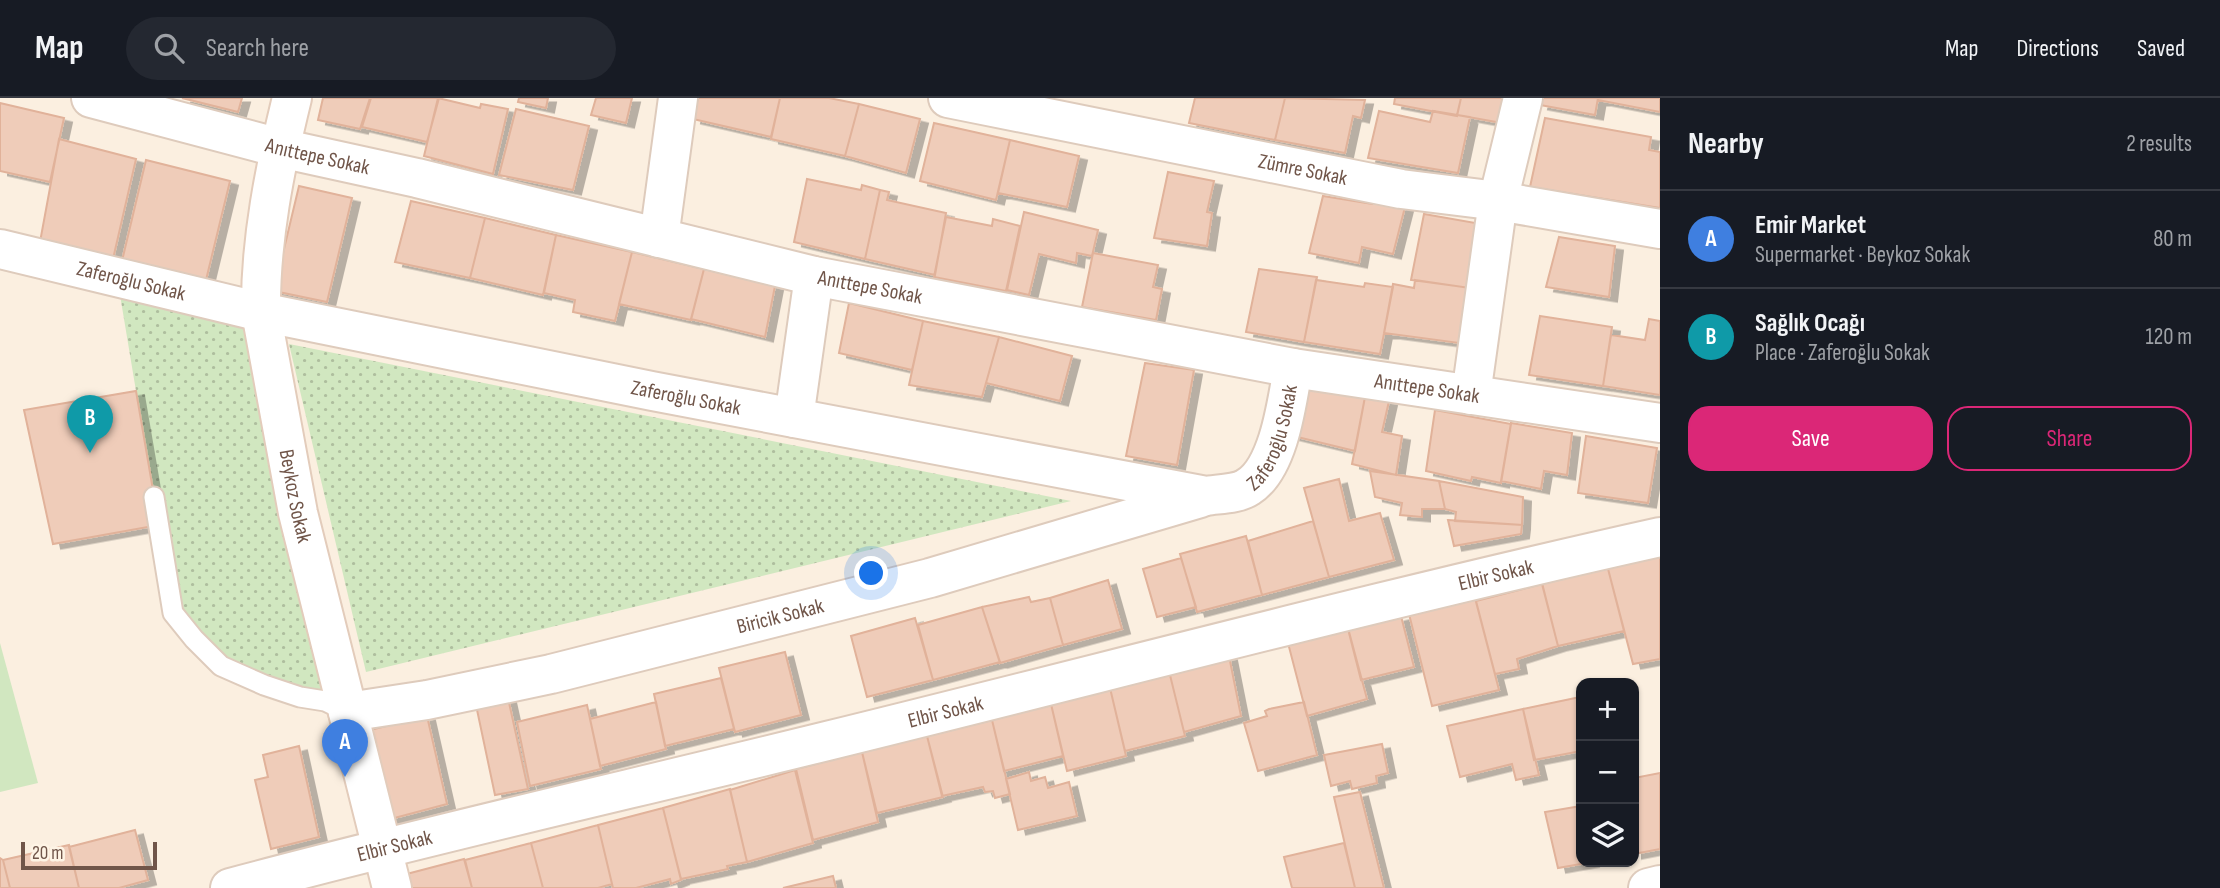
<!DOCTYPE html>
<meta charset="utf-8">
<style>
:root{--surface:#171b24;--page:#242831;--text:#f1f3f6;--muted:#9ea1a6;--line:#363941;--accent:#db2777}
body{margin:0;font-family:"Sofia Sans Condensed",sans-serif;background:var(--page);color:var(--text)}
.controls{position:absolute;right:21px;bottom:21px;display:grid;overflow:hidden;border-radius:14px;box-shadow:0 2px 5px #0004}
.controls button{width:63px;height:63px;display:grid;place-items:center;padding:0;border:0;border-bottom:2px solid var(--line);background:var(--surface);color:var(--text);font:35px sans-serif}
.scale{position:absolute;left:21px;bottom:18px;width:136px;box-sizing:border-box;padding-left:7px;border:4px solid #705549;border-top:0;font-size:19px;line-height:24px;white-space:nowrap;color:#705549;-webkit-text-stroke:5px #fef4e5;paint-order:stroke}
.you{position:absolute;left:872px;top:476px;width:24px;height:24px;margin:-18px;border:5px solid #fff;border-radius:50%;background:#1a73e8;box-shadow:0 0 0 10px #1a73e833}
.badge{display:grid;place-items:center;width:46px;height:46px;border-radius:50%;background:var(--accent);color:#fff;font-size:23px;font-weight:700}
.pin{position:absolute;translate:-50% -58px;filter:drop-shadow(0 2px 4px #0008)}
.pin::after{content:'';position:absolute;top:37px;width:24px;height:21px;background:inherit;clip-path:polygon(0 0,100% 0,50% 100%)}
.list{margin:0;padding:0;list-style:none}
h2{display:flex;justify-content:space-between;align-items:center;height:91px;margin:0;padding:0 28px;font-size:30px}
h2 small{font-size:23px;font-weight:400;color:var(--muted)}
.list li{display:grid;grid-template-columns:46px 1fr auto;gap:21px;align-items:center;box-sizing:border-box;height:98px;padding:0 28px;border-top:2px solid var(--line)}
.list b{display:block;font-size:26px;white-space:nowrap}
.list p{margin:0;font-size:23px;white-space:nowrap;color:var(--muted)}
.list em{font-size:23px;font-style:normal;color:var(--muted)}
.actions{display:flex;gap:14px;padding:21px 28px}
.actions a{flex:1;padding:16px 0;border:2px solid var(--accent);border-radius:21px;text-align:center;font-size:24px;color:var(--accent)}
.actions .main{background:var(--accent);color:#fff}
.icon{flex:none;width:38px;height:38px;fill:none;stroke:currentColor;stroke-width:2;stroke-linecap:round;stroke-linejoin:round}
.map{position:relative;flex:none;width:1660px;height:790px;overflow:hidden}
header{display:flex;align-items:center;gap:42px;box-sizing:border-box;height:98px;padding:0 35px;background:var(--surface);border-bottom:2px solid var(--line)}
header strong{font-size:33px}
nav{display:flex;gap:38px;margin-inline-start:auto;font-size:24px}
.search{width:490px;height:63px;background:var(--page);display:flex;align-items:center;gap:18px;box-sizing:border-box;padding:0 24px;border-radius:38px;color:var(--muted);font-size:26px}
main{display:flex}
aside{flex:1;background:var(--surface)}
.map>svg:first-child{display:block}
.grass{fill:#d1e7c0}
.park{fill:url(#park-dots)}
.building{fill:#efccb9;stroke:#e1b29a;stroke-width:2;filter:url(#shadow)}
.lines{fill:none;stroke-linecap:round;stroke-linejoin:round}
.lane-casing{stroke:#decbbc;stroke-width:23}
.street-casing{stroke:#decbbc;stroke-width:42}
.secondary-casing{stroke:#e3ccbb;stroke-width:42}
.lane{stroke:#fff;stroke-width:19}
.street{stroke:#fff;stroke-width:38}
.secondary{stroke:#fff;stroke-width:38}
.labels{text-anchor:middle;stroke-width:7;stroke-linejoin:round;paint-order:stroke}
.street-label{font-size:21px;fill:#705549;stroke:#fef4e5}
</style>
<header>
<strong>Map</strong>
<div class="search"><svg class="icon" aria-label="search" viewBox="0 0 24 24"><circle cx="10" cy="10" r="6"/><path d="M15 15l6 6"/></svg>Search here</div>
<nav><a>Map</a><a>Directions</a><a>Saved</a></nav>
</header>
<main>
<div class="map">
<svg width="1660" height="790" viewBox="0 0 1660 790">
<defs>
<pattern id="park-dots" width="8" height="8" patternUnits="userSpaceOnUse" patternTransform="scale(1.75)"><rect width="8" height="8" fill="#d1e7c0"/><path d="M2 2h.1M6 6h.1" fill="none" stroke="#aebe9e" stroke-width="1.8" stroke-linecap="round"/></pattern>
<filter id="shadow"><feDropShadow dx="8" dy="4.5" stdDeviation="0" flood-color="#0004"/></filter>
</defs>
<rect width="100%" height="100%" fill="#fbefe0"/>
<path class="grass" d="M0,545L38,685L0,694Z"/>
<path class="park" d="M120,197L264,232L348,614L221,568L173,515Z
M289,246L1071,403L366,574Z"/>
<path class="building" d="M182,0H242L238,14Z
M323,0H370L360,31L318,22Z
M371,0H439L427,44L362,29Z
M438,0L480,10L481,6L508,11L493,76L424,58Z
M519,0H548L546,10L518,4Z
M596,0H632L626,25L591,17Z
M698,0H780L771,39L693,21Z
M780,0H829L859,6L845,58L771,41Z
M1195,0H1285L1275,42L1189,25Z
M1285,0L1365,2L1361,20L1353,18L1345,55L1275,42Z
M1395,0H1461L1457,18L1394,6Z
M1461,0H1508L1502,25L1457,17Z
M1542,0H1598L1595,17L1540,7Z
M1598,0H1660V14L1598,2Z
M0,5L64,20L50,84L0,73Z
M859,6L920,21L906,75L845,58Z
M516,11L589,28L573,92L499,77Z
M1379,13L1430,24L1433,13L1470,19L1458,75L1368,60Z
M1545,20L1651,39L1649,52L1660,54V110L1530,89Z
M934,25L1010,42L996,102L920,83Z
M59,41L136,61L113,161L40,144Z
M1010,42L1079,58L1067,109L998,95Z
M146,62L230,83L206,182L122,163Z
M1168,74L1214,83L1207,114L1212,115L1207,148L1154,140Z
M807,81L861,92L862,87L880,92L865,161L794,144Z
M299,88L352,100L327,204L274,193Z
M880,92L889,94L887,102L946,115L935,177L865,161Z
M1323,98L1372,106L1374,102L1405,109L1393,156L1362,149L1359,165L1309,155Z
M411,103L485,120L470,180L395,164Z
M1024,114L1098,132L1092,158L1077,155L1076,165L1039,156L1029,197L1007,192Z
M1424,116L1481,126L1470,190L1411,182Z
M946,119L992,128L993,121L1020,128L1006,193L934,179Z
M485,120L556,137L543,197L470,180Z
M556,137L632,154L615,223L573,214L575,202L544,195Z
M1559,139L1615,148L1609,199L1546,189Z
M632,154L704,171L691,222L619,206Z
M1093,155L1158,167L1153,189L1162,191L1156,222L1082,209Z
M704,171L775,188L765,239L691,221Z
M1259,171L1317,179L1304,244L1246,234Z
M1316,182L1364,189L1365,185L1393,189L1380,256L1304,244Z
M1415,182L1470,190L1459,245L1384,235L1393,186L1414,190Z
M849,205L923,223L912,272L839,255Z
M1540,218L1612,229L1603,288L1529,277Z
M1649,221L1660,223V297L1603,288L1611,237L1645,242Z
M923,223L999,239L982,299L909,287Z
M999,239L1072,258L1060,303L986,285Z
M1145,265L1194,272L1177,367L1126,358Z
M1293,282L1365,299L1355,353L1281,335Z
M136,293L159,427L53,446L24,312Z
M1365,299L1389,303L1382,334L1402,338L1396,377L1352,366Z
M1435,312L1511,326L1501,385L1472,379L1471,383L1426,373Z
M1511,325L1572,335L1567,377L1544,373L1541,391L1501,383Z
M1586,338L1657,350L1648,405L1578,395Z
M1370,373L1439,383L1445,411H1422V419L1400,417L1402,405L1375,399Z
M1339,381L1349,423L1380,415L1394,462L1329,479L1304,390Z
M1439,383L1523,399L1522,427L1455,423L1456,414L1445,411Z
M1448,422L1522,427L1521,436L1454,448Z
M1313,423L1329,479L1262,497L1248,443Z
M1246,438L1262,497L1197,514L1180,456Z
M1660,459V561L1633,566L1607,467Z
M1181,460L1196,509L1157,519L1143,471Z
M1607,467L1624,533L1558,548L1541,481Z
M1108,482L1122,531L1063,547L1050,500Z
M1542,486L1558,548L1517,561L1519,571L1495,576L1476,503Z
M1029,499L1031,504L1050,500L1063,547L1000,565L982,509Z
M1475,500L1499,592L1432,608L1409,516Z
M982,509L1000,564L933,582L918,527Z
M1401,518L1414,569L1361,582L1348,531Z
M915,520L933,582L867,599L851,538Z
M1348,530L1367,601L1307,618L1288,545Z
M785,554L801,617L735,634L719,570Z
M1229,558L1241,618L1184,634L1169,573Z
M1169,573L1185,638L1125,653L1110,590Z
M721,580L734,631L665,648L654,596Z
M1110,590L1126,658L1067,673L1051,606Z
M1580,599L1581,653L1534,662L1523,611Z
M508,600L528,691L495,697L476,607Z
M656,604L666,651L600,668L590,621Z
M1304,604L1317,657L1258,673L1244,625L1267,618L1265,613L1269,611Z
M1051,606L1063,658L1004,673L992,622Z
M587,607L601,671L530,688L517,624Z
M1523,611L1539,677L1516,682L1512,666L1460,679L1447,628Z
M427,618L447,706L387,722L366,633Z
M992,622L1010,696L995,700L993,693L985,694L983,689L942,698L927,638Z
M927,638L943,699L877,715L862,654Z
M1382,646L1388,675L1376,678L1377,685L1352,691L1350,683L1331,688L1324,657Z
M299,648L319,739L271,751L255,682L268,679L263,657Z
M862,654L878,724L813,742L796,671Z
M795,672L813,745L747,764L730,692Z
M1029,674L1031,683L1045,679L1048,690L1069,684L1077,718L1018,732L1006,681Z
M1660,675V751L1634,756V680Z
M730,691L747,764L727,768L728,771L681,781L663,710Z
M1360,694L1384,790H1355L1334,699Z
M1581,708V764H1592L1558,770L1545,714Z
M663,710L681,782L671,786L670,781L636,790H613L598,727Z
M598,727L612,786L598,790H543L531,745Z
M135,732L148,782L119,790H79L69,749Z
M531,745L543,790H472L465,762Z
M1344,745L1355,790H1292L1284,759Z
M69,747L79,790H10L3,762Z
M0,760L3,762L10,790H0Z
M464,761L472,790H402L399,778Z
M833,778L836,790H783Z"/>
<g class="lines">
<defs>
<path id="lane" d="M154,399L173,515L194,541L221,568L264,587L300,599L325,603L348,614"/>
<g id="street">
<path id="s1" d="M91,0L280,50L417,80L814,178L1293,270L1660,325"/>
<path id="s2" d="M948,0L1401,91L1498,103L1660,131"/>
<path d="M659,140L678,0"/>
<path id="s3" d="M0,151L261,214L652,293L1206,398C1218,396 1238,396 1248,389C1279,370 1287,304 1293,270"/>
<path d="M1471,297L1498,103L1523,0"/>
<path d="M794,320L814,178"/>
<path id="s4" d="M348,614L427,602L551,576L930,480L1200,400"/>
<path id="s5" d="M230,790C428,737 628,692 827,643C1104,575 1381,501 1660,439"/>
<path d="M1648,790L1660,787"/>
</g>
<g id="secondary">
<path id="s6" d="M292,0C275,69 260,143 261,214L298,415L392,790"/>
</g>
</defs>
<use href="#lane" class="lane-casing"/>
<use href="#street" class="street-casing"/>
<use href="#secondary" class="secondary-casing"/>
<use href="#lane" class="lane"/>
<use href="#street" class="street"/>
<use href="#secondary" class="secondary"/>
</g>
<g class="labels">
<g class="street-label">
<text dy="7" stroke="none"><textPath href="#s1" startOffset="234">Anıttepe Sokak</textPath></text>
<text dy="7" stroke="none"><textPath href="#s2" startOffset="362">Zümre Sokak</textPath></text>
<text dy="7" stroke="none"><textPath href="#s3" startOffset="135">Zaferoğlu Sokak</textPath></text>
<text dy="7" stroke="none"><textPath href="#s1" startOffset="802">Anıttepe Sokak</textPath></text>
<text dy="7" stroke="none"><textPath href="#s1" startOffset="1368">Anıttepe Sokak</textPath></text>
<text dy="7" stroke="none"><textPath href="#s3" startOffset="702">Zaferoğlu Sokak</textPath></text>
<text dy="7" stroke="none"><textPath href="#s3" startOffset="1332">Zaferoğlu Sokak</textPath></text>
<text dy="7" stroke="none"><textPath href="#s6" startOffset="404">Beykoz Sokak</textPath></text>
<text dy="7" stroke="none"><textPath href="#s5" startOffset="1304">Elbir Sokak</textPath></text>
<text dy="7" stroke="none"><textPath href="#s4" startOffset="443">Biricik Sokak</textPath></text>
<text dy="7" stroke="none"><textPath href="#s5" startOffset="737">Elbir Sokak</textPath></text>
<text dy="7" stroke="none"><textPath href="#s5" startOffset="170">Elbir Sokak</textPath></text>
</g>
</g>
</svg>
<div class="controls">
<button>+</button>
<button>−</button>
<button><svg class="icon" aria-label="layers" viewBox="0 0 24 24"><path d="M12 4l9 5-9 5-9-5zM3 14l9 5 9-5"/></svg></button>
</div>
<div class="scale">20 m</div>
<div class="you"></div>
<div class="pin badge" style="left:345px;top:679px;background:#3f7fe0">A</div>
<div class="pin badge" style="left:90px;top:355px;background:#0f9aa8">B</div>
</div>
<aside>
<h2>Nearby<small>2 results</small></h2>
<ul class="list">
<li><span class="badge" style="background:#3f7fe0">A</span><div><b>Emir Market</b><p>Supermarket · Beykoz Sokak</p></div><em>80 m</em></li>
<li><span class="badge" style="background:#0f9aa8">B</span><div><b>Sağlık Ocağı</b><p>Place · Zaferoğlu Sokak</p></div><em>120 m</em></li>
</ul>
<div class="actions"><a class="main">Save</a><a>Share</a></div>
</aside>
</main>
